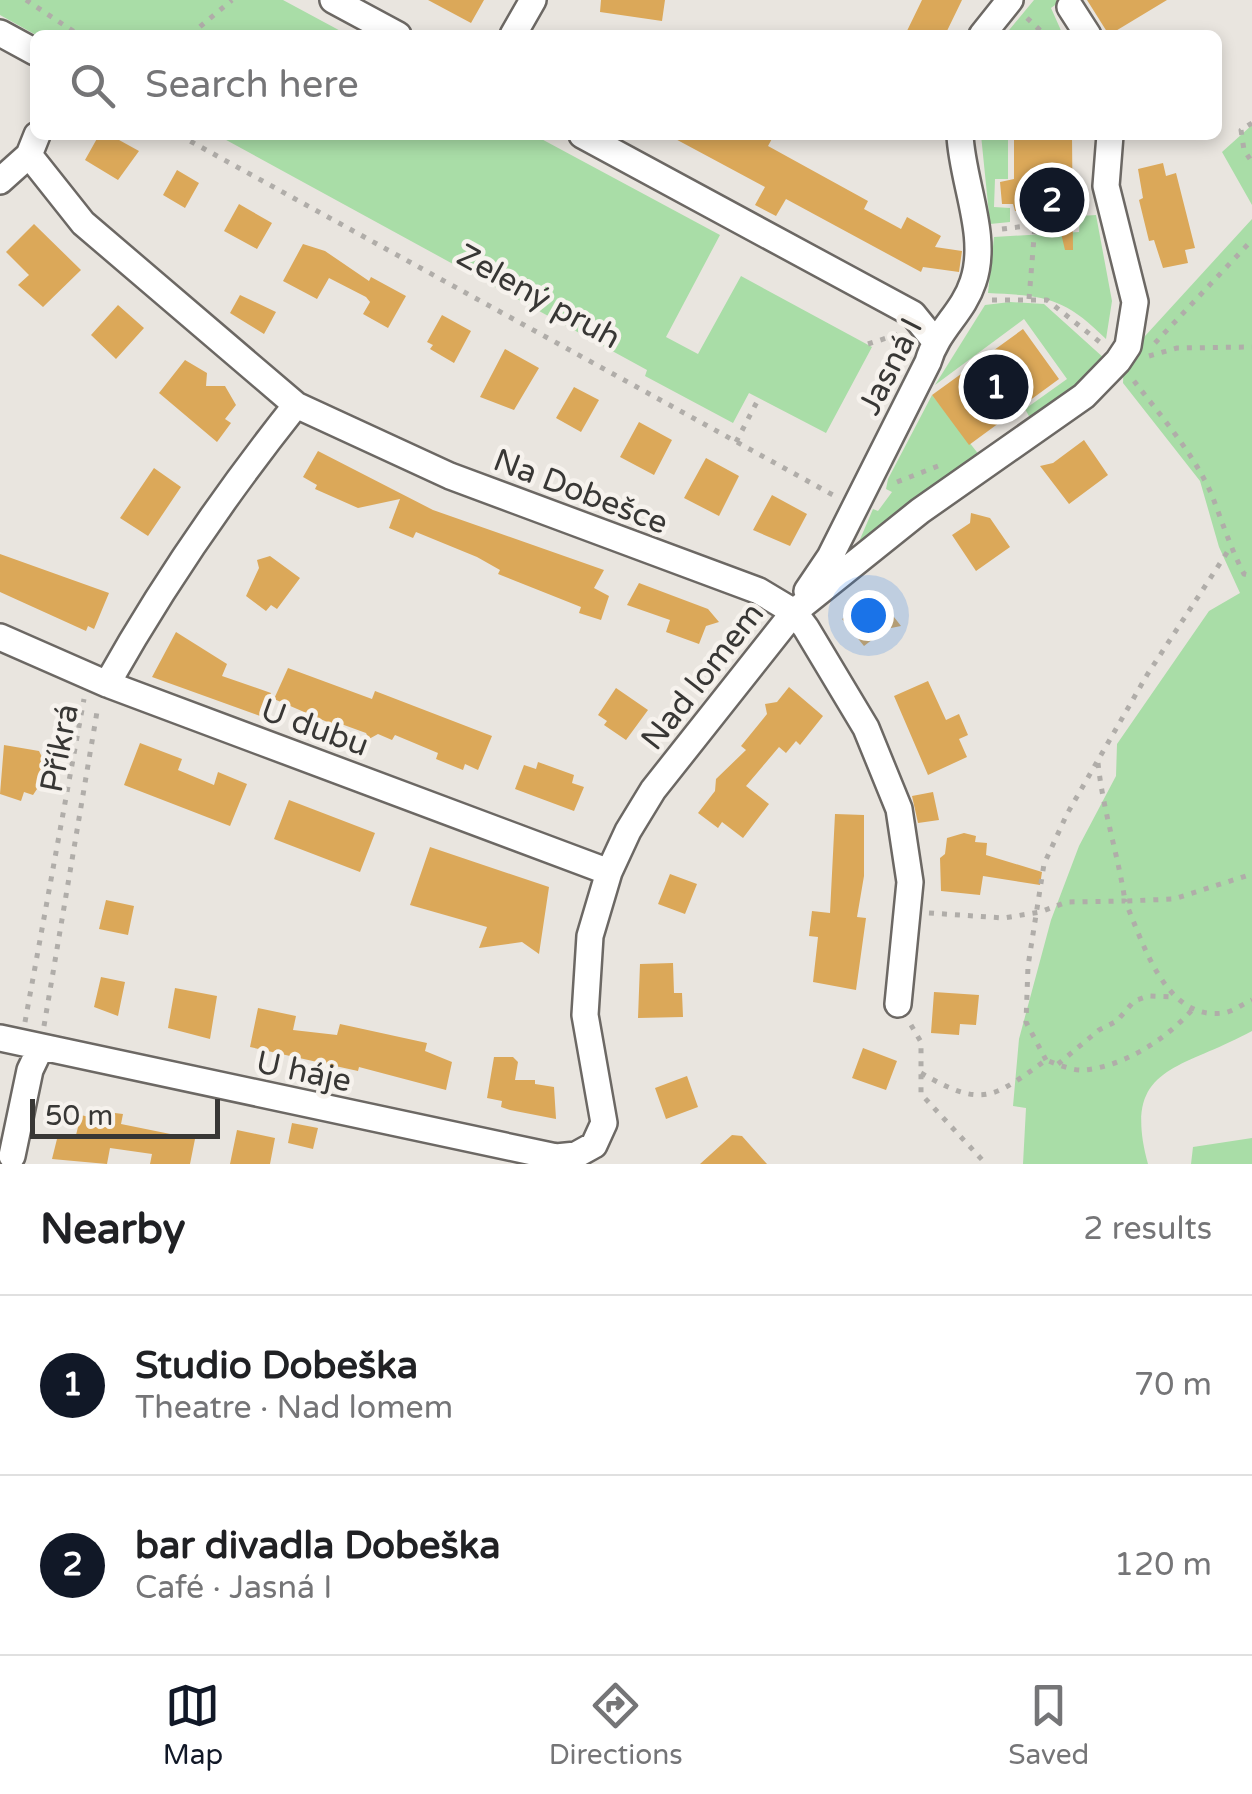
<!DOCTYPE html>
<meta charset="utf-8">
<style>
:root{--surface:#fff;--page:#f2f2f2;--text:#202124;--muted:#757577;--line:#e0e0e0;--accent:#111827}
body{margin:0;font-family:"Varela Round",sans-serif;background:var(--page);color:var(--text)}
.scale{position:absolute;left:30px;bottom:25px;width:190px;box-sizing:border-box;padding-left:10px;border:5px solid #383735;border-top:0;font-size:28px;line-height:35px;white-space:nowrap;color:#383735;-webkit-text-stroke:8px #f6f2ed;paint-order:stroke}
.you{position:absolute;left:868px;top:615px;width:35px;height:35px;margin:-25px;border:8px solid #fff;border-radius:50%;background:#1a73e8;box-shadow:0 0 0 15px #1a73e833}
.badge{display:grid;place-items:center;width:65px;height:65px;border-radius:50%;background:var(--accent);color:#fff;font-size:32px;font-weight:700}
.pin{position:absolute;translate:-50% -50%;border:5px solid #fff;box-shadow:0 2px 10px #0006}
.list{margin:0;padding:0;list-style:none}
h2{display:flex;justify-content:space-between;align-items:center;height:130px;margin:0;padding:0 40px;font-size:42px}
h2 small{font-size:32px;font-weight:400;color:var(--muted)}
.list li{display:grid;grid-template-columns:65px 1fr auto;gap:30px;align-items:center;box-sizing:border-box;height:180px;padding:0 40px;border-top:2px solid var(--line)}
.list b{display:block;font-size:38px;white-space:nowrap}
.list p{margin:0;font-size:32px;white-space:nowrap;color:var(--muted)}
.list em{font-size:32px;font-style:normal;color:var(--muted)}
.icon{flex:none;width:55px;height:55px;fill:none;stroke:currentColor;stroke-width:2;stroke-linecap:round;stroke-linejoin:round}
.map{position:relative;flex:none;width:1252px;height:1164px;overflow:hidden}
.search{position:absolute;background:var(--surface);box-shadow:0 5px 15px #0003;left:30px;right:30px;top:30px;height:110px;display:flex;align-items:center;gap:25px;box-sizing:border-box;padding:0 35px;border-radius:15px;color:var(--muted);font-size:38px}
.sheet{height:490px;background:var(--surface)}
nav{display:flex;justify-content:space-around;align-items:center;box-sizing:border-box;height:140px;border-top:2px solid var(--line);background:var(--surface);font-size:28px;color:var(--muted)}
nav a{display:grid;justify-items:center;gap:5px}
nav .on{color:var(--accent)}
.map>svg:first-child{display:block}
.green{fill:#a9dda7}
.building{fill:#dba859}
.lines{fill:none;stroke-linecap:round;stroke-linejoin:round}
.minor-casing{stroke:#6c6864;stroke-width:30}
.path{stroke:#b0ada9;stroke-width:5;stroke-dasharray:5 8;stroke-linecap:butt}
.minor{stroke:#fff;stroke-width:25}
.labels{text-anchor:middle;stroke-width:9;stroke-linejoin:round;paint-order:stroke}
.street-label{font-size:32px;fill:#383735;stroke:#f6f2ed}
</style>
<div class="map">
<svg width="1252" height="1164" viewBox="0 0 1252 1164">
<rect width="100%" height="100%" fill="#e9e5df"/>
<path class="green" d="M0,0H283L348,35H36L0,15Z
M1034,0H1062L1051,8L1063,35H1005Z
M1252,125V205L1222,152Z
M217,135H534L720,235L666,337L698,354L741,276L872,347L826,433L749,393L733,423L645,376L647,370Z
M981,135H1008V179H995L994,207L1010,208V222L990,224Z
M1096,215L1112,301L1106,339C1064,297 1046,296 988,293L994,237L1079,232L1080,216Z
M1252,219V1031C1179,1071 1121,1065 1148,1164H1023L1026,1108L1013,1106L1019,1039L1051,920L1079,846L1116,776L1117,744L1209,611L1240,593L1219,547L1200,481L1123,383L1124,359Z
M1010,302L1044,304L1105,359L1090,375L1030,418L1025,409L1067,379L1024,319L935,385L985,305Z
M932,395L980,456L858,544L873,509L878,511L892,492L886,489L888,479Z
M1252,1138V1164H1191L1193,1147Z"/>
<path class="building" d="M428,0H484L471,23Z
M601,0H665L662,21L600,12Z
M922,0H962L945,35H905Z
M1087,0H1167L1109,35Z
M99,135H110L139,151L118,180L85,160Z
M668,135H774L768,146L868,201L864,209L901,229L907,217L941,236L935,247L962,251L959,272L923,267L921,272L786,199L776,216L755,205L765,187Z
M1014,135H1072L1073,250H1065L1056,212L1015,211L1013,204H1002L1000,182L1014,179Z
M1163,163L1166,176L1176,173L1195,248L1185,250L1188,263L1163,268L1154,240L1149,241L1139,200L1143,198L1138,169Z
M177,170L199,183L185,208L163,195Z
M239,204L272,223L257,249L224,231Z
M34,224L81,270L43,307L18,285L29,275L6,252Z
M303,244L325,251L369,281L371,277L406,296L388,328L363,314L370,302L366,297L329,278L317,299L283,281Z
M240,295L276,312L264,334L230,313Z
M118,305L144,328L116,359L91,335Z
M442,315L471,331L454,363L430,349L433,345L427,342Z
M1023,329L1059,379L969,445L932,395Z
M505,349L539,368L514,410L480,397Z
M185,360L207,373L206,386H225L236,405L225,419L231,423L217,442L159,393Z
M574,387L599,400L581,432L556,418Z
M639,422L672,440L654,475L620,457Z
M1084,440L1108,475L1069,504L1040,466L1053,463Z
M318,451L433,510L604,570L594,588L609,596L601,620L579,613L581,607L498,574L500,570L477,557L416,532L413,538L389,528L400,499L358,508L315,489L317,485L303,477Z
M706,458L739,476L719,516L684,498Z
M154,468L181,487L148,536L120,518Z
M772,495L807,514L790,546L753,530Z
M971,513L990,518L1010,547L976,571L952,535L970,523Z
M0,554L109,593L94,629L88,626L86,631L0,592Z
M270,556L300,578L277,609L271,605L266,611L246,596L259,568L257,560Z
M639,583L708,609L719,622L706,626L699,644L666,632L670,620L627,605Z
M876,594L901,626L886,629L864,646L842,619Z
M176,632L227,664L222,676L271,693L260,716L152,677Z
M288,668L372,699L375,691L492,736L478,770L465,764L463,770L436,759L438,753L395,735L392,740L378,734L369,739L366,733L333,721L332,724L274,699Z
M928,681L946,720L959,714L968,735L959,739L967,757L928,775L894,696Z
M789,687L823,716L800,745L796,741L786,753L779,747L746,786L769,804L743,838L722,822L718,828L698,813L715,791L716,779L746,750L741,746L767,714L765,704L777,702Z
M616,688L648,710L626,740L604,725L607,721L598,715Z
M140,743L182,759L178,770L214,785L218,772L247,784L230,826L124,785Z
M4,745L39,751L45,763L39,786L33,795L24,792L21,801L0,794Z
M538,762L574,775L572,783L584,787L574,811L515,789L524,765L536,769Z
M933,792L939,820L918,823L912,796Z
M289,800L375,833L360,872L274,839Z
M835,814L864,815V876L857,917L866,918L856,990L813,982L818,937L809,936L812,911L830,913Z
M964,833L976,836L975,842L987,843L986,855L1042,872L1040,885L983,876L980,895L941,891L940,858L945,854L947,838Z
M430,847L549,887L539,954L522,942L479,948L487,927L410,905Z
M670,874L697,884L685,914L658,904Z
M106,900L134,906L128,935L99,929Z
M673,963L674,993H682L683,1017L638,1018L640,964Z
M101,977L125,982L118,1016L94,1007Z
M175,988L217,996L210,1039L168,1028Z
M934,992L979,995L976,1025L960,1024L959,1035L931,1033Z
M258,1008L296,1016L293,1030L337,1035L340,1024L427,1043L425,1051L452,1062L446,1090L359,1067L358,1071L250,1047Z
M863,1048L897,1061L886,1090L852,1078Z
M494,1057H513L518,1062L515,1080H535V1084L554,1087L556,1119L510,1110L501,1107L502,1101L487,1098Z
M687,1076L698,1107L666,1119L655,1088Z
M98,1111L123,1114L121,1124L195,1139L190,1164H150L152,1154L110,1148L107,1164L52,1159L58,1135L75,1139L81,1115L97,1119Z
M292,1123L318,1128L313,1149L288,1143Z
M237,1130L275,1138L270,1164H230Z
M732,1135L742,1136L767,1164H700Z"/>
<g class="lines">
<defs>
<path id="minor" d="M333,0L398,35
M1070,7L1088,35
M0,33L35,52
M513,35L533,0
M982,35L1010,0
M582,135L913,314L934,340
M29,155L83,223L296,405L450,476L759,591L794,612L806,628L866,728L899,809L910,882L898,1004
M0,181L29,155L37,135
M807,591L830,557L928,362C937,330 963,313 973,282C989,236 962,182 960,135
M0,637L107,684L609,872
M107,684C162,586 226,493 296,405
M0,1038L556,1157L576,1155L594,1145
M594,1145L604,1123L585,1015L590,936L609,872L628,831L653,790L794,612L920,511L1084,396L1118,361L1128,346L1135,302L1106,186L1110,135
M12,1156L30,1070L40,1049"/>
</defs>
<use href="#minor" class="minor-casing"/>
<path class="path" d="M26,0L79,35
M1027,18L1045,35
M190,35L232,0
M1252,123L1241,130L1244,150L1252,162
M179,135L833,495
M1002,229L1035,225V211
M1029,299L1035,225L1077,222L1076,178H1083
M992,300H1047L1101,343
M1155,343L1252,240
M868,344L899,334
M1149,356L1177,348L1252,347
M1134,381C1161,416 1193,453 1211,493C1222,521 1230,547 1244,574L1252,576
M736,442L759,398
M897,482L938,466
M1098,763C1103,811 1118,854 1125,901L1174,899L1252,874
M929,913L1004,918L1040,912L1067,902L1125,901C1143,942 1165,1021 1223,1013C1232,1012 1243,1004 1252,1000
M25,1022L84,699
M911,1025L921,1042V1094L986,1164
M44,1026L98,706
M1046,1060L1026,1022L1028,966L1044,864L1067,814L1147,675L1230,548
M1058,1064L1099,1030L1117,1021L1134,1001L1148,996L1175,997
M921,1073C982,1108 992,1099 1046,1060C1057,1064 1072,1071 1084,1070C1125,1066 1166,1039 1192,1010"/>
<use href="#minor" class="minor"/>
</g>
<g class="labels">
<g class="street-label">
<text transform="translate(539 296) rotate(29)" y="11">Zelený pruh</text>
<text transform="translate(890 366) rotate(-63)" y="11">Jasná I</text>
<text transform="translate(581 491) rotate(21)" y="11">Na Dobešce</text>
<text transform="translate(702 676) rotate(-52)" y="11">Nad lomem</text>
<text transform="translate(315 727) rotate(20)" y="11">U dubu</text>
<text transform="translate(59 748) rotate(-79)" y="11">Příkrá</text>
<text transform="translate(304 1071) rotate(12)" y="11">U háje</text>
</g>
</g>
</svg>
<div class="scale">50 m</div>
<div class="you"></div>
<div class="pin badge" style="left:996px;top:387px">1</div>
<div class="pin badge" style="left:1052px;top:200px">2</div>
<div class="search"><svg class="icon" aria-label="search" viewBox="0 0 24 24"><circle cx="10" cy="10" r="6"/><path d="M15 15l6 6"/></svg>Search here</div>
</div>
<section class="sheet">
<h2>Nearby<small>2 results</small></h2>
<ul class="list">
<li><span class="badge">1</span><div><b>Studio Dobeška</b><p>Theatre · Nad lomem</p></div><em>70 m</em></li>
<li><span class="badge">2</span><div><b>bar divadla Dobeška</b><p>Café · Jasná I</p></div><em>120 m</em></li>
</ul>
</section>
<nav>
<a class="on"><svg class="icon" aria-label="map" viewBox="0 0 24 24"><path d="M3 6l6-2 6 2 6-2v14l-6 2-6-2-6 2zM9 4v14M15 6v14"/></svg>Map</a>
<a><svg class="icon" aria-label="directions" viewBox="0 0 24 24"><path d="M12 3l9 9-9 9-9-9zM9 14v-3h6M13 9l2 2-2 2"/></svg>Directions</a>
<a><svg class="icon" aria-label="saved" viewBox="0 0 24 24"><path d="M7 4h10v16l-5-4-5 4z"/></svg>Saved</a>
</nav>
